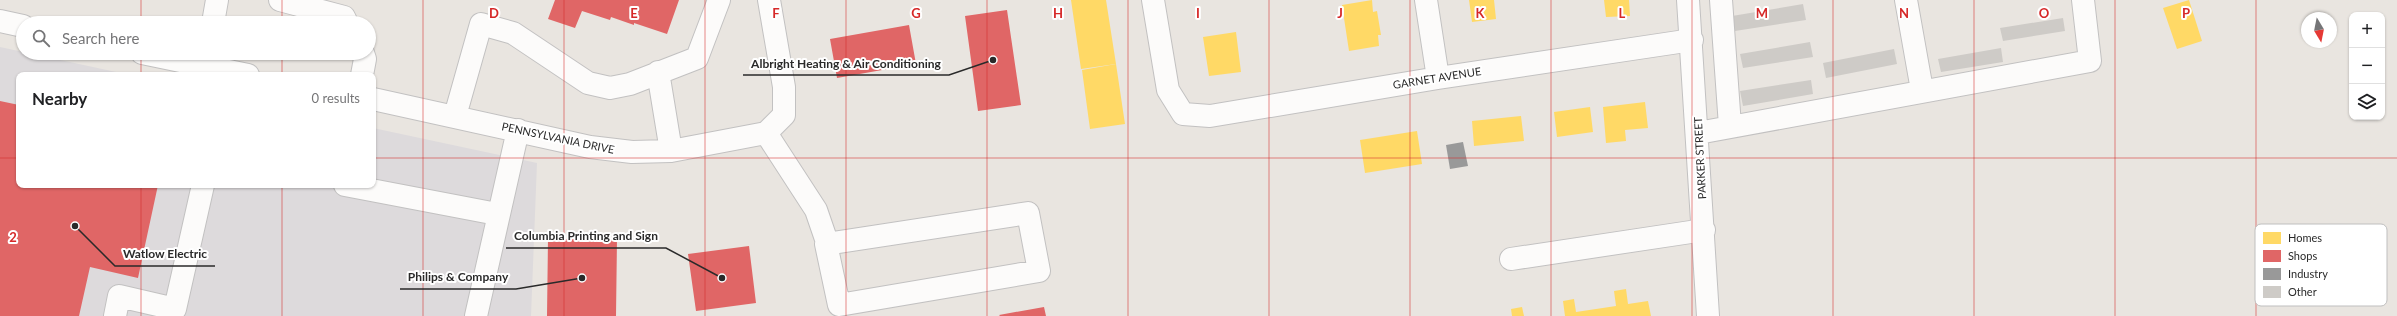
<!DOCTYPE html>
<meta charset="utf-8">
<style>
:root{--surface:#fff;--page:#f2f2f2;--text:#202124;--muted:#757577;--line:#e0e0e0}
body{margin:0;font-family:Lato,sans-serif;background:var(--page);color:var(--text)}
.controls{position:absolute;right:12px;top:12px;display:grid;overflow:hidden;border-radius:8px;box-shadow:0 1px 3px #0004}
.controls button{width:36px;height:36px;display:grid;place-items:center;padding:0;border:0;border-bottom:1px solid var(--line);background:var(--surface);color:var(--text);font:20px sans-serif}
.compass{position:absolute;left:2301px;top:12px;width:36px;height:36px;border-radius:50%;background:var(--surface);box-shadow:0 1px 3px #0004;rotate:170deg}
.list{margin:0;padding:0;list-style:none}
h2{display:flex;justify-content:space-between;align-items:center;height:52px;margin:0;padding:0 16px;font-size:17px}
h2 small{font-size:13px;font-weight:400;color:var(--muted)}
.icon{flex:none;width:22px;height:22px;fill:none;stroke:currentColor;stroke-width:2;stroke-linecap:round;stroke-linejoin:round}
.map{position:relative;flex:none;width:2397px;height:316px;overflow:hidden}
.search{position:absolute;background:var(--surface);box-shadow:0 1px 3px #0004;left:16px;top:16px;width:360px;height:44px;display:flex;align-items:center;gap:10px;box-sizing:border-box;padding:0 14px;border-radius:22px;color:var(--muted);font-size:15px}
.panel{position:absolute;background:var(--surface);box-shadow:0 1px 3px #0004;left:16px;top:72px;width:360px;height:116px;border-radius:8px}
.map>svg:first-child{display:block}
.industrial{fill:#dddadc}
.homes{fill:#ffd966}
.shops{fill:#e06666}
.industry{fill:#999}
.building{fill:#cecbc7}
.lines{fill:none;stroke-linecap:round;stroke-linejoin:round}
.minor-casing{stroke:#c2c1c1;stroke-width:24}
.minor{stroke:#fcfbfa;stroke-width:22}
.grid{fill:none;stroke:#d62828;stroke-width:1;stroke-opacity:0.55}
.labels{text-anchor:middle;stroke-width:4;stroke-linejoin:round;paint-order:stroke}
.street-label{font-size:11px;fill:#2a2a2a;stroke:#fff}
.key{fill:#fff;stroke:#bfbfbf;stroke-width:1}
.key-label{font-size:11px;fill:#2a2a2a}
.grid-label{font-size:13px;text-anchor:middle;font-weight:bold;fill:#d62828;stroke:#fff;stroke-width:4;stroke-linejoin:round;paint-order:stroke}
.leader{fill:none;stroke:#2a2a2a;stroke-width:1.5}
.callout-dot{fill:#2a2a2a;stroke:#fff;stroke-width:1.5}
.callout-label{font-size:12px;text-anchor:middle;font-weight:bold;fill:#2a2a2a;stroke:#fff;stroke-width:4;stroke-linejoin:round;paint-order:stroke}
</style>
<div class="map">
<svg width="2397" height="316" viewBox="0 0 2397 316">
<rect width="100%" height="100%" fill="#e9e5e0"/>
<path class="industrial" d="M0,47L130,75H19V185H373V128L537,163L531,316H0Z"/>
<path class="homes" d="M1071,0H1106L1116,64L1081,69Z
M1372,0L1373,12L1377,11L1381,35H1378L1379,46L1349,51L1342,5Z
M1469,0H1494L1496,19L1472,22Z
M1604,0H1629L1630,16L1606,17Z
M2189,0L2202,41L2177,49L2163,8Z
M1236,32L1241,72L1209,76L1203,37Z
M1116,64L1125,124L1090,129L1082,70Z
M1645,102L1648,128L1625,130L1626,141L1606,143L1603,107Z
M1590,107L1593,132L1557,137L1554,112Z
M1521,116L1524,141L1474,146L1472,121Z
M1417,131L1422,164L1365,173L1360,140Z
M1626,289L1628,304L1648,301L1651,316H1565L1563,301L1574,299L1576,312L1616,306L1614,291Z
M1522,307L1524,316H1512L1511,309Z"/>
<path class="shops" d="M555,0H679L667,34L634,23V25L611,17L610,20L582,11L575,28L548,19Z
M1007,10L1021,105L978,111L965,16Z
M909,25L916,64L837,78L830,39Z
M0,101L19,105V185H158L138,278L90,267L79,316H0Z
M548,239H617L616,316H547Z
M749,246L756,303L696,311L688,254Z
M1044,307L1046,316H1000L999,315Z"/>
<path class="industry" d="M1463,142L1468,166L1450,169L1446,145Z"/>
<path class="building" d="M1803,4L1806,20L1735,31L1732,16Z
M2063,18L2065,31L2003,41L2000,28Z
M1810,42L1813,57L1743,68L1740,54Z
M2001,48L2003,62L1941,72L1938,59Z
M1894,49L1897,64L1826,78L1823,63Z
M1811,80L1813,94L1743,106L1740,91Z"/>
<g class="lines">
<defs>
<path id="minor" d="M280,0L344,17L347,23
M1153,0L1168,90L1183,114L1210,116L1438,78L1692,40
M1426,0L1438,78
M1688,0L1708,316
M1721,0L1730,126
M1906,0L1922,90
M0,21L23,26
M213,23L217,0
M142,53L248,75
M658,72L671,151
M362,75L365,59L363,53
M373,99L590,147L632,152L671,151L766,133L784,115V87L769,0
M455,116L481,24L513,33L588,83L610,88L630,84L697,58L719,0
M766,133L816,210L827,242L826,244L839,305L1039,271L1028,213L826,244
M1698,133L2090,61L2083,0
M345,185L497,214
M1511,259L1704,230
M115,316L119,296L175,309L203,185
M476,316L518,130"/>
</defs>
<use href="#minor" class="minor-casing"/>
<use href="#minor" class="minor"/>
</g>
<path class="grid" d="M141,0V23M282,0V23M423,0V316M564,0V316M705,0V316M846,0V316M987,0V316M1128,0V316M1269,0V316M1410,0V316M1551,0V316M1692,0V316M1833,0V316M1974,0V316M2115,0V316M2256,0V316M141,53V75M282,53V75M0,158H19M373,158H2397M141,185V316M282,185V316"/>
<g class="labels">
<g class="street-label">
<text transform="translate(1437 78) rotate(-9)" y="4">GARNET AVENUE</text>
<text transform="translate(558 138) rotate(12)" y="4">PENNSYLVANIA DRIVE</text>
<text transform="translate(1700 158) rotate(-93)" y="4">PARKER STREET</text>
</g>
</g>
<rect x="2255" y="224" width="132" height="82" rx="6" class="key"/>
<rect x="2263" y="232" width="18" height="12" fill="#ffd966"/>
<rect x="2263" y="250" width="18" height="12" fill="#e06666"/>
<rect x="2263" y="268" width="18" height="12" fill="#999"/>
<rect x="2263" y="286" width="18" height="12" fill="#cecbc7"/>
<g class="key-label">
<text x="2288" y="242">Homes</text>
<text x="2288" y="260">Shops</text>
<text x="2288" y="278">Industry</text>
<text x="2288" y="296">Other</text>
</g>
<g class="grid-label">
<text x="494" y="18">D</text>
<text x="634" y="18">E</text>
<text x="776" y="18">F</text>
<text x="916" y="18">G</text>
<text x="1058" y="18">H</text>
<text x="1198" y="18">I</text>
<text x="1340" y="18">J</text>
<text x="1480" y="18">K</text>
<text x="1622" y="18">L</text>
<text x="1762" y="18">M</text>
<text x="1904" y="18">N</text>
<text x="2044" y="18">O</text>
<text x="2186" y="18">P</text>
<text x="13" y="242">2</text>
</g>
<path class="leader" d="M993 60L949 75H743M722 278L666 248H506M75 226L115 266H215M582 278L516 289H400"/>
<g class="callout-dot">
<circle cx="993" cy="60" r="4"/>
<circle cx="722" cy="278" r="4"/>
<circle cx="75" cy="226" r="4"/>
<circle cx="582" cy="278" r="4"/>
</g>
<g class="callout-label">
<text x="846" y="68">Albright Heating &amp; Air Conditioning</text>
<text x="586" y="240">Columbia Printing and Sign</text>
<text x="165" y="258">Watlow Electric</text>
<text x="458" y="281">Philips &amp; Company</text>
</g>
</svg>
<div class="controls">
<button>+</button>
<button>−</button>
<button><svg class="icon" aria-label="layers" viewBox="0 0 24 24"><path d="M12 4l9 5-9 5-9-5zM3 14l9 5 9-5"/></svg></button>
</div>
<svg class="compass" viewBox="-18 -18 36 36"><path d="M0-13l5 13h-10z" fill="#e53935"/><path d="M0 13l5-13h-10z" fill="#757577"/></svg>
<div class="search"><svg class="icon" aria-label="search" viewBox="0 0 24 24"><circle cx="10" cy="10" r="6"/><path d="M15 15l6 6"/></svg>Search here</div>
<section class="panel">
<h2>Nearby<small>0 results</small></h2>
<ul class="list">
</ul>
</section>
</div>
